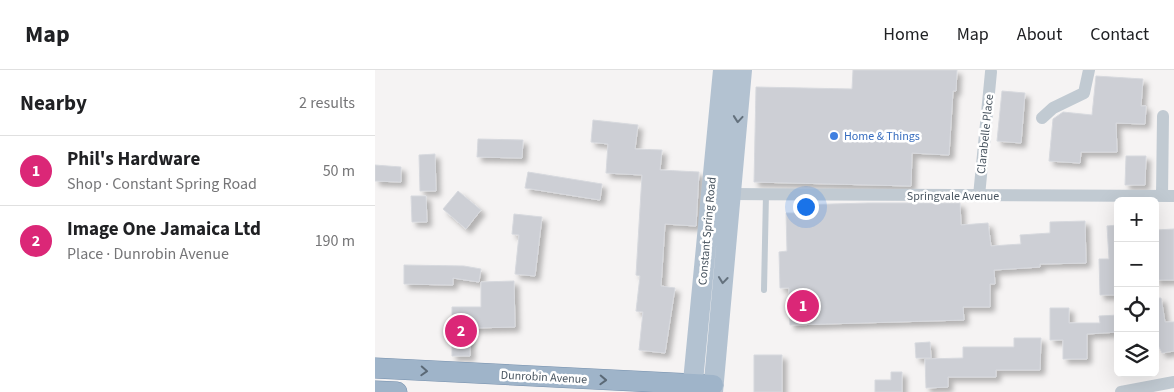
<!DOCTYPE html>
<meta charset="utf-8">
<style>
:root{--surface:#fff;--page:#f2f2f2;--text:#202124;--muted:#757577;--line:#e0e0e0;--accent:#db2777}
body{margin:0;font-family:"Source Sans 3",sans-serif;background:var(--page);color:var(--text)}
.controls{position:absolute;right:15px;bottom:15px;display:grid;overflow:hidden;border-radius:8px;box-shadow:0 5px 20px #0002}
.controls button{width:45px;height:45px;display:grid;place-items:center;padding:0;border:0;border-bottom:1px solid var(--line);background:var(--surface);color:var(--text);font:25px sans-serif}
.you{position:absolute;left:430px;top:136px;width:18px;height:18px;margin:-12px;border:4px solid #fff;border-radius:50%;background:#1a73e8;box-shadow:0 0 0 8px #1a73e833}
.badge{display:grid;place-items:center;width:32px;height:32px;border-radius:50%;background:var(--accent);color:#fff;font-size:16px;font-weight:700}
.pin{position:absolute;translate:-50% -50%;border:2px solid #fff;box-shadow:0 1px 5px #0006}
.list{margin:0;padding:0;list-style:none}
h2{display:flex;justify-content:space-between;align-items:center;height:65px;margin:0;padding:0 20px;font-size:21px}
h2 small{font-size:16px;font-weight:400;color:var(--muted)}
.list li{display:grid;grid-template-columns:32px 1fr auto;gap:15px;align-items:center;box-sizing:border-box;height:70px;padding:0 20px;border-top:1px solid var(--line)}
.list b{display:block;font-size:19px;white-space:nowrap}
.list p{margin:0;font-size:16px;white-space:nowrap;color:var(--muted)}
.list em{font-size:16px;font-style:normal;color:var(--muted)}
.icon{flex:none;width:28px;height:28px;fill:none;stroke:currentColor;stroke-width:2;stroke-linecap:round;stroke-linejoin:round}
.map{position:relative;flex:none;width:799px;height:322px;overflow:hidden}
header{display:flex;align-items:center;gap:30px;box-sizing:border-box;height:70px;padding:0 25px;background:var(--surface);border-bottom:1px solid var(--line)}
header strong{font-size:24px}
nav{display:flex;gap:28px;margin-inline-start:auto;font-size:18px}
main{display:flex}
aside{flex:1;background:var(--surface)}
.map>svg:first-child{display:block}
.building{fill:#cdcfd5;stroke:#d7d9de;filter:url(#shadow)}
.lines{fill:none;stroke-linecap:round;stroke-linejoin:round}
.trunk-casing{stroke:#7690ad;stroke-width:21}
.service{stroke:#c1cad2;stroke-width:6}
.minor{stroke:#c1cad2;stroke-width:12}
.primary{stroke:#b3c2d1;stroke-width:20}
.trunk{stroke:#9fb4c9;stroke-width:20}
.oneway{stroke:#64717d}
.oneway2{stroke:#5b6976}
.shop-dot{fill:#3f7fe0;stroke:#fff;stroke-width:2}
.labels{text-anchor:middle;stroke-width:5;stroke-linejoin:round;paint-order:stroke}
.street-label{font-size:12px;fill:#4a5661;stroke:#fff}
.shop-label{font-size:12px;fill:#366cbe;stroke:#fff;text-anchor:start}
</style>
<header>
<strong>Map</strong>
<nav><a>Home</a><a>Map</a><a>About</a><a>Contact</a></nav>
</header>
<main>
<aside>
<h2>Nearby<small>2 results</small></h2>
<ul class="list">
<li><span class="badge">1</span><div><b>Phil's Hardware</b><p>Shop · Constant Spring Road</p></div><em>50 m</em></li>
<li><span class="badge">2</span><div><b>Image One Jamaica Ltd</b><p>Place · Dunrobin Avenue</p></div><em>190 m</em></li>
</ul>
</aside>
<div class="map">
<svg width="799" height="322" viewBox="0 0 799 322">
<defs>
<filter id="shadow"><feDropShadow dx="4.5" dy="4.5" stdDeviation="2.5" flood-color="#0004"/></filter>
</defs>
<rect width="100%" height="100%" fill="#f5f3f3"/>
<path class="building" d="M478,0H582L581,21H578L574,85L537,83L536,116L379,112L381,17L477,19Z
M721,6L768,9L766,36H771L770,54L741,53L742,82H706L705,93L674,91L678,49L688,42L717,45Z
M627,21L650,23L646,73L622,71Z
M218,50L263,55L260,79L287,80L285,100L324,102L321,156L290,154L286,216L300,218L290,283L264,280L268,242L261,241L265,206L261,205L267,105L231,103L233,74L216,72Z
M103,69L148,70L147,88L102,87Z
M60,84L61,121H45L44,85Z
M751,86H771L770,115H750Z
M0,95L26,97V112L0,111Z
M153,102L227,114L225,130L150,118Z
M83,121L106,140L91,159L68,139Z
M36,126H51L52,152H37Z
M493,133H585L586,155L613,153L616,176L646,174L645,165L675,163V152L710,151L711,193L665,194V197L619,200L620,214H615V237H588L589,250L415,255L414,218H405L404,182L412,181L411,143H421V135Z
M139,144L167,147L160,206L140,204L144,165L137,164Z
M743,155V225H725L724,189H734L732,156Z
M799,159V210H780V160Z
M29,195L89,196L106,199L104,212L78,208V215L29,214Z
M139,211L140,257L95,258V286H77V237H106V212Z
M780,228H786L790,252H799V281L787,283L780,269Z
M675,238H694V253H725L724,246L743,245V262L712,264V289H688V270H675Z
M639,268H666L665,300H621V307H573V317L551,318L550,289L588,288V277H639Z
M555,272L556,288H541L540,273Z
M379,285H407V322H379Z
M516,302H527V322H500V310H516Z"/>
<g class="lines">
<defs>
<path id="trunk" d="M0,298L338,315
M0,321L22,322"/>
</defs>
<use href="#trunk" class="trunk-casing"/>
<path class="service" d="M389,220L391,124"/>
<path class="minor" d="M667,48L678,38L709,23L714,0
M356,124L799,126
M604,126L616,2
M787,126L788,46
M746,322L799,312"/>
<path class="primary" d="M317,322L348,0
M338,322L367,0"/>
<use href="#trunk" class="trunk"/>
</g>
<defs><path id="oneway-chevron" d="M-2-3.5L2.5 0L-2 3.5" fill="none" stroke-width="1.6" stroke-linecap="round" stroke-linejoin="round" transform="scale(1.25)"/></defs>
<g class="oneway">
<use href="#oneway-chevron" transform="translate(363 49) rotate(95)"/>
<use href="#oneway-chevron" transform="translate(348 210) rotate(96)"/>
</g>
<g class="oneway2">
<use href="#oneway-chevron" transform="translate(49 301) rotate(3)"/>
<use href="#oneway-chevron" transform="translate(228 310) rotate(2)"/>
</g>
<circle class="shop-dot" cx="459" cy="66" r="5"/>
<g class="labels">
<g class="street-label">
<text transform="translate(610 64) rotate(-84)" y="4">Clarabelle Place</text>
<text x="578" y="130">Springvale Avenue</text>
<text transform="translate(332 161) rotate(-85)" y="4">Constant Spring Road</text>
<text transform="translate(169 307) rotate(3)" y="4">Dunrobin Avenue</text>
</g>
<g class="shop-label">
<text x="469" y="70">Home &amp; Things</text>
</g>
</g>
</svg>
<div class="controls">
<button>+</button>
<button>−</button>
<button><svg class="icon" aria-label="locate" viewBox="0 0 24 24"><circle cx="12" cy="12" r="6"/><path d="M12 2v4M12 18v4M2 12h4M18 12h4"/></svg></button>
<button><svg class="icon" aria-label="layers" viewBox="0 0 24 24"><path d="M12 4l9 5-9 5-9-5zM3 14l9 5 9-5"/></svg></button>
</div>
<div class="you"></div>
<div class="pin badge" style="left:428px;top:236px">1</div>
<div class="pin badge" style="left:86px;top:261px">2</div>
</div>
</main>
